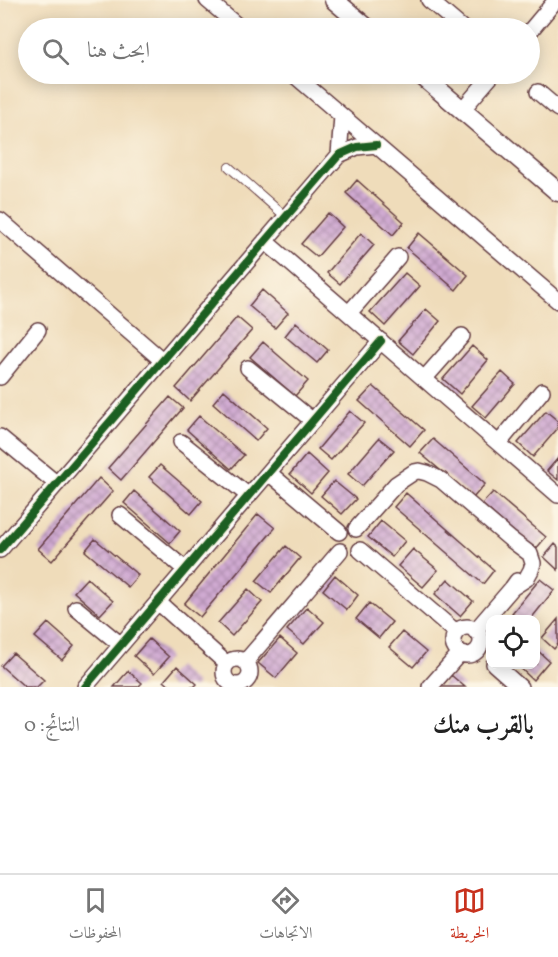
<!DOCTYPE html>
<html lang="ar">
<meta charset="utf-8">
<style>
:root{--surface:#fff;--page:#f6f6f6;--text:#222;--muted:#767676;--line:#e0e0e0;--accent:#c8321e}
body{margin:0;font-family:Vollkorn,Amiri,serif;background:var(--page);color:var(--text);direction:rtl}
.controls{position:absolute;right:18px;bottom:18px;display:grid;overflow:hidden;border-radius:12px;box-shadow:0 3px 15px #0003}
.controls button{width:54px;height:54px;display:grid;place-items:center;padding:0;border:0;border-bottom:2px solid var(--line);background:var(--surface);color:var(--text);font:30px sans-serif}
.list{margin:0;padding:0;list-style:none}
h2{display:flex;justify-content:space-between;align-items:center;height:78px;margin:0;padding:0 24px;font-size:26px}
h2 small{font-size:20px;font-weight:400;color:var(--muted)}
.icon{flex:none;width:33px;height:33px;fill:none;stroke:currentColor;stroke-width:2;stroke-linecap:round;stroke-linejoin:round}
.map{position:relative;flex:none;width:558px;height:687px;overflow:hidden;direction:ltr}
.search{position:absolute;background:var(--surface);box-shadow:0 3px 15px #0003;left:18px;right:18px;top:18px;height:66px;display:flex;align-items:center;gap:15px;box-sizing:border-box;padding:0 21px;border-radius:33px;color:var(--muted);font-size:22px}
.sheet{height:186px;background:var(--surface)}
nav{display:flex;justify-content:space-around;align-items:center;box-sizing:border-box;height:84px;border-top:2px solid var(--line);background:var(--surface);font-size:16px;color:var(--muted)}
nav a{display:grid;justify-items:center;gap:3px}
nav .on{color:var(--accent)}
.map>svg:first-child{display:block}
.building{fill:url(#building-cross-hatch)}
.lines{fill:none;stroke-linecap:round;stroke-linejoin:round}
.service-casing{stroke:#633b40;stroke-width:10}
.minor-casing{stroke:#633b40;stroke-width:18}
.tertiary-casing{stroke:#633b40;stroke-width:21}
.service{stroke:#fff;stroke-width:8}
.minor{stroke:#fff;stroke-width:15}
.tertiary{stroke:#fff;stroke-width:18}
.cycleway-casing{stroke:#fcf5e5;stroke-width:11}
.cycleway{stroke:#1b5e20;stroke-width:8}
</style>
<div class="map">
<svg width="558" height="687" viewBox="0 0 558 687">
<defs>
<pattern id="building-cross-hatch" width="8" height="8" patternUnits="userSpaceOnUse" patternTransform="scale(1.5)"><rect width="8" height="8" fill="#d0aad2"/><path d="M0 0l8 8M0 8l8-8" fill="none" stroke="#ab8aab"/></pattern>
</defs>
<rect width="100%" height="100%" fill="#fcf5e5"/>
<filter id="ink" filterUnits="userSpaceOnUse"><feTurbulence type="fractalNoise" baseFrequency=".0167" numOctaves="2"/><feDisplacementMap in="SourceGraphic" scale="12" xChannelSelector="R" yChannelSelector="G"/><feConvolveMatrix kernelMatrix="1 2 1 2 8 2 1 2 1" color-interpolation-filters="sRGB"/></filter>
<filter id="wash" filterUnits="userSpaceOnUse"><feTurbulence type="fractalNoise" baseFrequency=".008" numOctaves="4" result="noise"/><feDisplacementMap in="SourceGraphic" scale="24" xChannelSelector="R" yChannelSelector="G"/><feGaussianBlur stdDeviation="1.35" result="paint"/><feColorMatrix in="noise" values="0 0 0 0 0 0 0 0 0 0 0 0 0 0 0 0 0 1.4 0 .05"/><feComposite in="paint" operator="in"/></filter>
<g filter="url(#wash)">
<rect width="100%" height="100%" fill="#efdcba"/>
<g id="blocks">
<path class="building" d="M357,180L404,222L393,235L346,193Z
M328,213L343,227L317,257L301,244Z
M361,233L374,245L340,284L327,273Z
M419,233L468,275L456,290L407,248Z
M405,273L420,286L385,326L370,312Z
M262,290L288,313L275,328L249,306Z
M426,309L440,321L413,354L398,341Z
M237,317L252,330L190,401L176,388Z
M296,322L328,350L317,363L285,336Z
M263,342L308,381L295,396L250,357Z
M472,346L488,360L460,394L443,379Z
M502,372L515,384L486,418L472,406Z
M373,386L424,430L410,446L359,401Z
M224,390L267,428L256,441L213,403Z
M170,397L183,408L121,480L108,468Z
M350,411L364,423L331,460L318,449Z
M546,411L558,421V428L533,457L518,443Z
M199,416L244,455L231,469L187,430Z
M379,438L394,450L362,486L348,474Z
M433,439L485,484L473,498L420,453Z
M307,454L328,473L311,493L290,474Z
M558,458V480L547,471Z
M160,465L202,501L191,514L149,477Z
M99,478L113,491L52,561L38,549Z
M334,481L356,499L342,514L321,496Z
M134,491L180,531L170,543L124,503Z
M493,492L546,537L535,550L482,504Z
M406,493L494,570L483,584L394,507Z
M258,514L275,528L200,617L184,604Z
M381,521L405,541L392,557L368,537Z
M95,539L138,575L128,587L85,551Z
M555,544L558,547V570L544,557Z
M286,546L300,558L271,593L256,581Z
M413,549L438,570L423,587L398,566Z
M335,575L358,595L347,610L323,590Z
M87,578L113,601L100,615L74,592Z
M448,579L473,601L460,616L435,594Z
M540,579L554,590L530,620H519L512,613Z
M248,589L262,602L232,636L218,623Z
M369,603L392,622L379,638L356,619Z
M307,607L324,622L304,644L287,630Z
M558,619V644L554,649L542,638Z
M48,623L74,646L62,660L35,637Z
M402,632L426,652L413,667L389,647Z
M280,638L297,653L276,678L258,663Z
M149,639L169,657L154,674L134,656Z
M536,649L549,661L533,680L516,664H536Z
M13,653L44,680L37,687H25L1,666Z
M177,666L197,684L194,687H171L164,681Z
M128,671L142,683L138,687H114Z
M451,675L465,687H441Z"/>
</g>
</g>
<g filter="url(#ink)">
<use href="#blocks" fill-opacity="0" stroke="#633b40" stroke-width="1.5"/>
<g class="lines">
<defs>
<path id="service" d="M229,167L286,217"/>
<path id="minor" d="M207,0L240,28
M429,0L462,28
M530,31L556,0
M293,74L558,301
M538,92L558,109
M462,110L493,74
M339,155L342,116
M0,220L163,361
M265,241L558,495
M349,313L398,257
M248,368L313,421
M0,377L38,330
M424,379L462,336
M0,437L57,484
M181,442L249,496
M499,443L542,391
M269,473L339,532
M120,515L186,570
M356,529L396,484L414,472L419,471L427,473L441,480L510,539L530,554L533,563L531,570L526,579L512,588
M0,550L339,155L357,147L376,145
M360,550L456,632
M158,602L227,664
M76,608L121,645
M453 641a14 14 0 1 1 28 0a14 14 0 1 1-28 0Z
M475,631L512,588L517,581
M224 672a13 13 0 1 1 26 0a13 13 0 1 1-26 0Z
M245,662L340,551
M494,664L520,687
M85,687L381,341
M430,687L460,653"/>
<path id="tertiary" d="M334,0L367,28
M420,74L558,192"/>
</defs>
<use href="#service" class="service-casing"/>
<use href="#minor" class="minor-casing"/>
<use href="#tertiary" class="tertiary-casing"/>
<use href="#service" class="service"/>
<use href="#minor" class="minor"/>
<use href="#tertiary" class="tertiary"/>
<defs>
<path id="cycleway" d="M0,550L339,155L357,147L376,145
M85,687L381,341"/>
</defs>
<use href="#cycleway" class="cycleway-casing"/>
<use href="#cycleway" class="cycleway"/>
</g>
</g>
</svg>
<div class="controls">
<button><svg class="icon" aria-label="locate" viewBox="0 0 24 24"><circle cx="12" cy="12" r="6"/><path d="M12 2v4M12 18v4M2 12h4M18 12h4"/></svg></button>
</div>
<div class="search"><svg class="icon" aria-label="search" viewBox="0 0 24 24"><circle cx="10" cy="10" r="6"/><path d="M15 15l6 6"/></svg>ابحث هنا</div>
</div>
<section class="sheet">
<h2>بالقرب منك<small>النتائج: 0</small></h2>
<ul class="list">
</ul>
</section>
<nav>
<a class="on"><svg class="icon" aria-label="map" viewBox="0 0 24 24"><path d="M3 6l6-2 6 2 6-2v14l-6 2-6-2-6 2zM9 4v14M15 6v14"/></svg>الخريطة</a>
<a><svg class="icon" aria-label="directions" viewBox="0 0 24 24"><path d="M12 3l9 9-9 9-9-9zM9 14v-3h6M13 9l2 2-2 2"/></svg>الاتجاهات</a>
<a><svg class="icon" aria-label="saved" viewBox="0 0 24 24"><path d="M7 4h10v16l-5-4-5 4z"/></svg>المحفوظات</a>
</nav>
